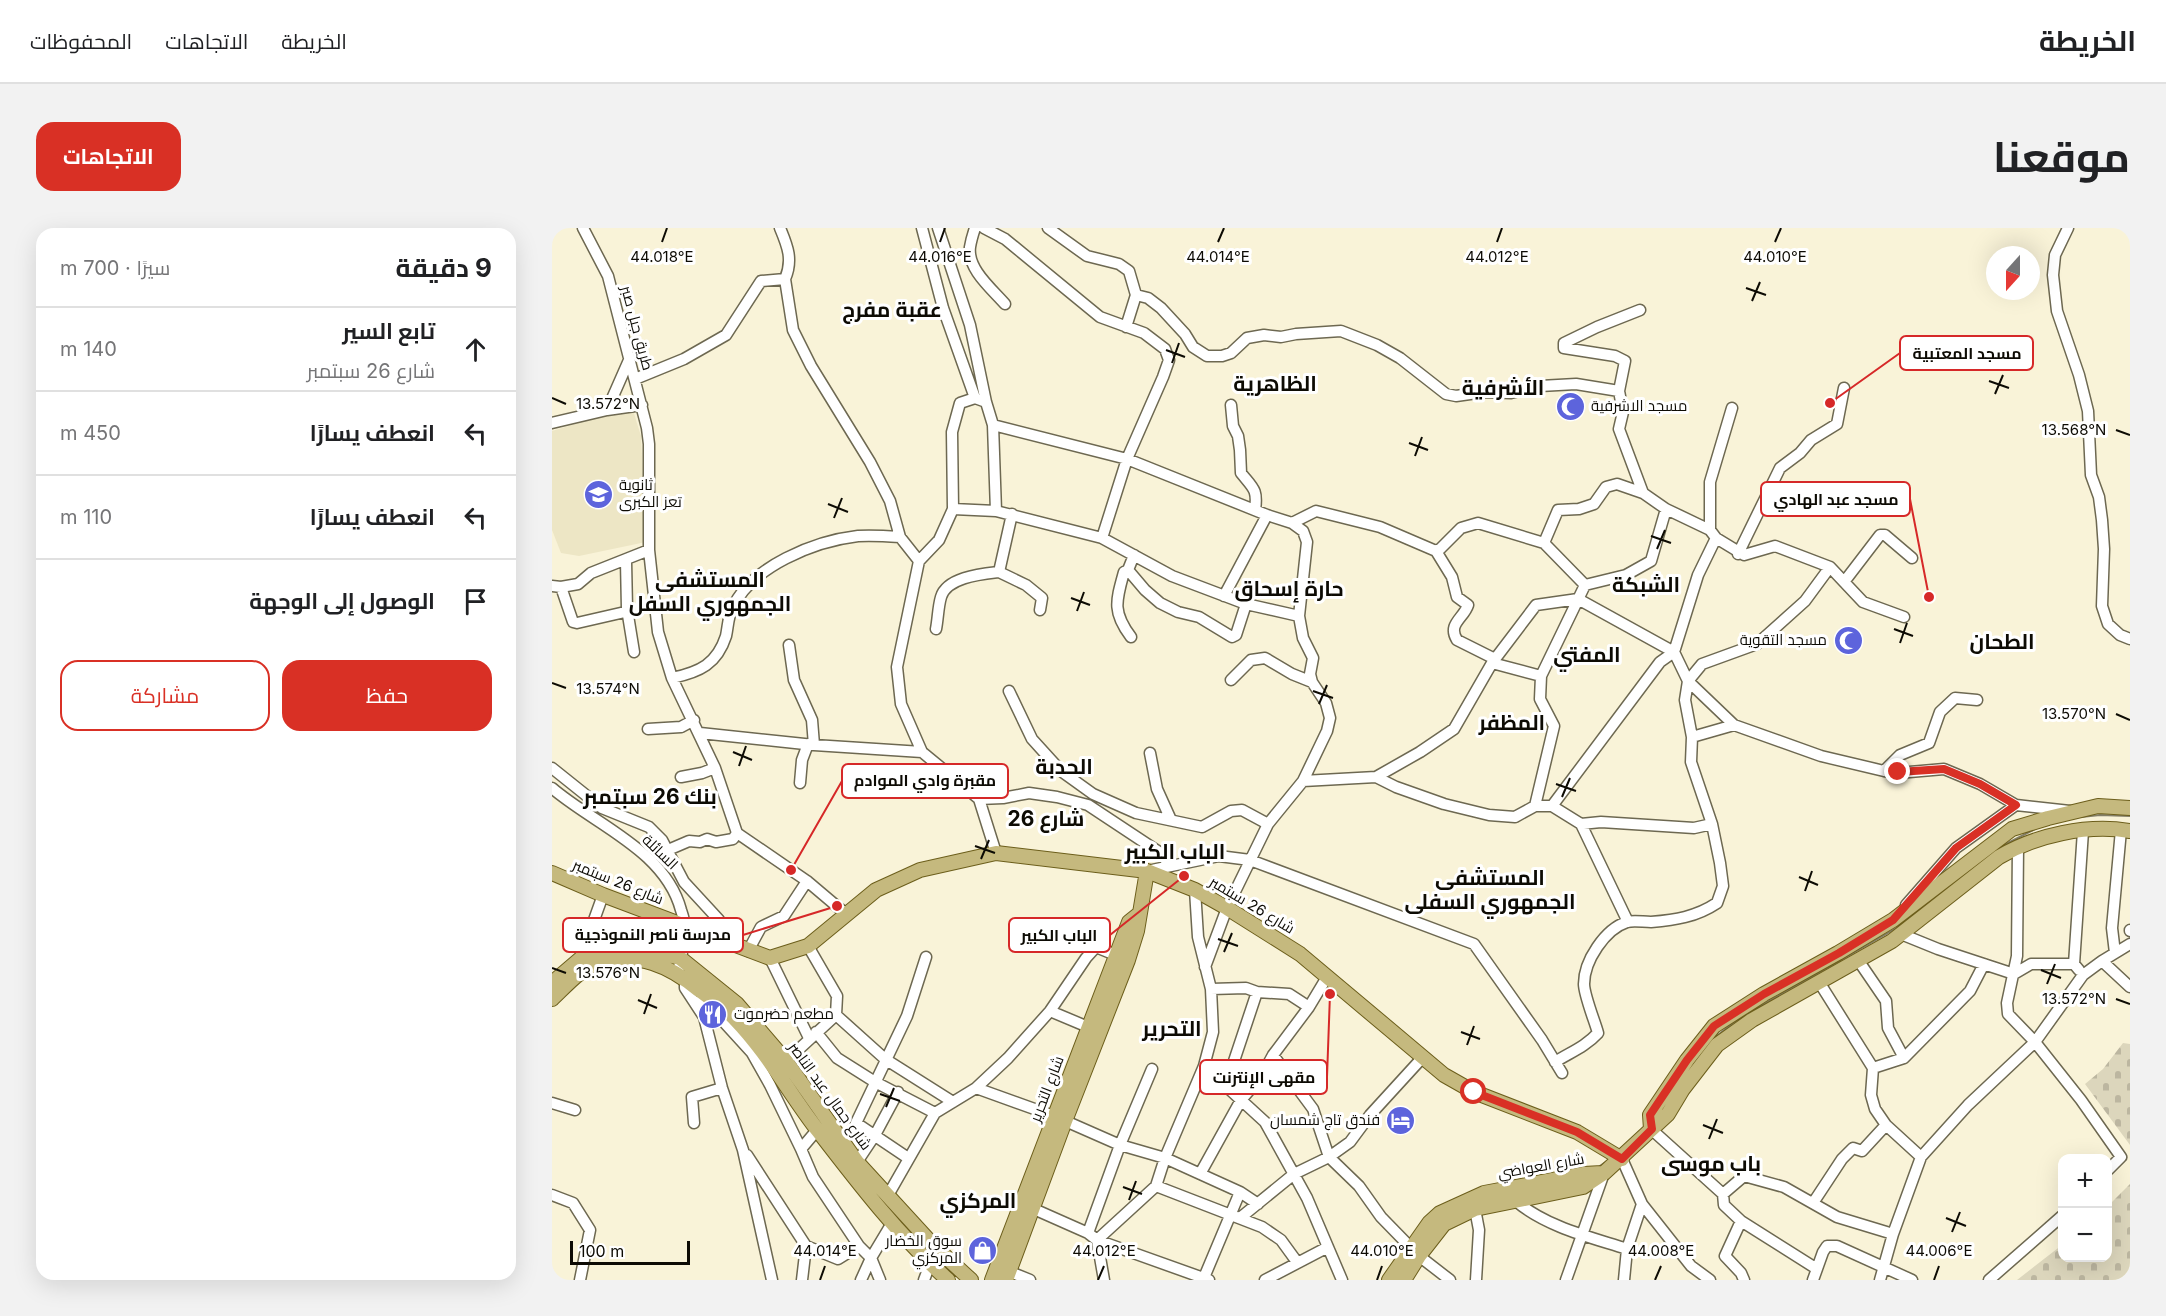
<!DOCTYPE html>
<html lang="ar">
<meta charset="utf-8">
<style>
:root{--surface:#fff;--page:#f2f2f2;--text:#202124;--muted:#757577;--line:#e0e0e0;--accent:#d93025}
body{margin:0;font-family:Inter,Cairo,sans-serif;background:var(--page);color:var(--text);direction:rtl}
.controls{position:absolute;right:18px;bottom:18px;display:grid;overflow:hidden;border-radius:12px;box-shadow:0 6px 24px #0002}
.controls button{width:54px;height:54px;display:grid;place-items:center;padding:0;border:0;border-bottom:2px solid var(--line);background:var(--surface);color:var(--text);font:30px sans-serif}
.compass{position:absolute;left:1434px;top:18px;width:54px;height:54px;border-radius:50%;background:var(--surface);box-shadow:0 6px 24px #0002;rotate:201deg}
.scale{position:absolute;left:18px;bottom:15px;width:120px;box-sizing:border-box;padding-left:6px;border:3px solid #0d0b04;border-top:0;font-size:16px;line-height:21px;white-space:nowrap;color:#0d0b04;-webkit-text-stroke:4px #fff;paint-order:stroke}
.stop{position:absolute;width:18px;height:18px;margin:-14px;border:4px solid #d93025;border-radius:50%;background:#fff}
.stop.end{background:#d93025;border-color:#fff;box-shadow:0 2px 6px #0008}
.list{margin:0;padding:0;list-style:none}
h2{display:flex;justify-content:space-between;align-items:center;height:78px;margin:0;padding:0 24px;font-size:26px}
h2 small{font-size:20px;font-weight:400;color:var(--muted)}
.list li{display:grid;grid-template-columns:39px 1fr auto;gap:18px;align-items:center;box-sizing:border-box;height:84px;padding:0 24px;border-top:2px solid var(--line)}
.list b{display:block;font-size:22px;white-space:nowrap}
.list p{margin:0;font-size:20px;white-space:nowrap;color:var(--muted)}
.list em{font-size:20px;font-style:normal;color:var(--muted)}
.actions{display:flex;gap:12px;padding:18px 24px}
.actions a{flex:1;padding:14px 0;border:2px solid var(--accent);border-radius:18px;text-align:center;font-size:21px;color:var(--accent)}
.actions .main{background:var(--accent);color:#fff}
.icon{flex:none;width:33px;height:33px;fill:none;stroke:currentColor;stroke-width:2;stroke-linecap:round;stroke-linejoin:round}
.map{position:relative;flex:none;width:1578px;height:1052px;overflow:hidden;direction:ltr;border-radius:18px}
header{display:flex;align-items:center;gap:36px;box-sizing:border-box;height:84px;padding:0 30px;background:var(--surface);border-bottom:2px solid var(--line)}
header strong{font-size:28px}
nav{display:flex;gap:33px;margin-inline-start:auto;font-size:21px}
.intro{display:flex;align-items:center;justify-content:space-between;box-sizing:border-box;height:144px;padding:0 36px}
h1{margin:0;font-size:42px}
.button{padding:15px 27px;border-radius:18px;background:var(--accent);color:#fff;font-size:21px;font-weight:700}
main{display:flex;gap:36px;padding:0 36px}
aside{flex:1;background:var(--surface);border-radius:18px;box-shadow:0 6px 24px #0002}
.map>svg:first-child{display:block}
.built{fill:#ede6c5}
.cemetery{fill:url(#cemetery-stones)}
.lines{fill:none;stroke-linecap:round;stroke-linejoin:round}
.stream{stroke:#837e67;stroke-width:2}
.minor-casing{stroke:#6d6851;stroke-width:13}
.major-casing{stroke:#6c5e1b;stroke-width:16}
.minor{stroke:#fff;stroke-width:10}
.major{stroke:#c5b97e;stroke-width:14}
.route{stroke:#d93025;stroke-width:8}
.ticks{fill:none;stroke:#0d0b04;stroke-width:2}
.labels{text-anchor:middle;stroke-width:6;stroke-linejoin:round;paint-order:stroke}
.street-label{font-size:15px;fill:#0d0b04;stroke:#fff}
.poi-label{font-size:15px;fill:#0d0b04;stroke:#fff;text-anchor:start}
.district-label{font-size:21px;font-weight:bold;fill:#0d0b04;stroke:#fff}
.ticks-label{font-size:15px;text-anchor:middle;fill:#0d0b04;stroke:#fff;stroke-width:6;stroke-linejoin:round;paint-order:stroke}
.leader{fill:none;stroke:#d62828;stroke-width:2}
.callout-dot{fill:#d62828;stroke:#fff;stroke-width:2}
.callout{fill:#fff;stroke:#d62828;stroke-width:2}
.callout-label{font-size:16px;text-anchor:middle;font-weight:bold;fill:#0d0b04}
</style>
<header>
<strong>الخريطة</strong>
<nav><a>الخريطة</a><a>الاتجاهات</a><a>المحفوظات</a></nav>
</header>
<div class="intro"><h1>موقعنا</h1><a class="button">الاتجاهات</a></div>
<main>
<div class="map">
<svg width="1578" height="1052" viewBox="0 0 1578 1052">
<defs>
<pattern id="cemetery-stones" width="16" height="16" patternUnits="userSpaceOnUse" patternTransform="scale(1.5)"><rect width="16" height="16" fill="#dcd6bc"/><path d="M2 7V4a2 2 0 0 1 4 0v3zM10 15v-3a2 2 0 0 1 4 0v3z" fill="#bcb6a0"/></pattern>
</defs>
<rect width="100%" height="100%" fill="#f9f3d8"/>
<path class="built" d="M80,179L89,208L94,314L27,328L9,325L0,302V203Z"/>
<path class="cemetery" d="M1571,815L1578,816V917L1533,856L1551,841Z
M1578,956V1052H1465L1510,1017V1030H1556V978Z"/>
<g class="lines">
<path class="stream" d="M1529,589L1548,587L1578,588
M1446,620L1483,601
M1402,656L1415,644
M1151,823L1166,807L1186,791L1348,698
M1139,840L1147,827
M1045,940L1055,933"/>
<defs>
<path id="minor" d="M31,0L56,48L95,200L97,216V322L106,404L120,450L163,540L185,605L255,653L294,686
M228,0C236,19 241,32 233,51
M370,0L391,80L423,170
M386,0L418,97L434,174L441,197L444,283
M423,0C421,6 419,13 418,19C415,41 440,61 453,76
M432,0L453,11L548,89L592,105L613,121L617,132L611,149L575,231L550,310
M496,0L535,28L567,36L577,43L584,67L574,99
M1516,0L1503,27L1501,47L1505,83L1527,147L1536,183L1539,247L1547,269L1550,292L1552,321L1550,378L1556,396L1568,407L1578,411
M584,67L596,70L609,80L633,106L641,119L655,128H670L679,125L695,110L712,107L729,109L744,106L789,103L825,117L848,130L894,166L904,168L932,164L959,165L988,158L1024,156L1067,163
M1088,82L1045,99L1012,115V120L1063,128L1073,133L1067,163L1071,184L1067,201L1091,265
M83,151L132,131L174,107L209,53L233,51L241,102L259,138L318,234L338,273L348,309
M434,174L423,170L408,175L400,204L401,281L387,312L367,333L345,439L349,476L370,524L427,571L444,625
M679,177L681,198L686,208L688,222L689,245C701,260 706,261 703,282
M55,182L77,132
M0,195L55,182L90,177
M441,197L575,231L715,287L740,295L764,283L828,299L884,323L888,321L909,300L926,295L992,315L1006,282L1027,281L1042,276L1054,259L1065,256L1091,265L1114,281L1158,302L1164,310
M401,281L444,283L550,310L620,348L694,376L747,388
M740,295L751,303L755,314L747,388L751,410L761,430L758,446L760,454L774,475L778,490L775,503L751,553
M1158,302V254L1180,180
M992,315L1033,357
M884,323L900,349L905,369L916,377C912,390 895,396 905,412L943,431
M1186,326L1228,240L1248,225L1259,212L1285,196L1292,160
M582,327L576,342L593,362L608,375L626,384L647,389L680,409L684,407L694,376
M576,342L572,344C564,373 560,384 579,409
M447,344L474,357L490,370L488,382
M1292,354L1328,307H1333L1360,330
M0,358L9,359L26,356L39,345L97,322
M9,359L21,394L25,395L73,384L75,381L74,333
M672,368L715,287
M75,381L82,424
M384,401C386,391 386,379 389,369C395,349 430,346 447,344L460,286
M237,417L242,452L260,492L262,517
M940,435L989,448
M120,450C148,444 165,436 174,408C176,399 176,389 180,381C199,338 263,313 306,308C320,307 334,308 348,309L367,333
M679,452L699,432L713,430L740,446L760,454
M457,463L480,511L509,543L541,566L584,585L650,599L679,583L690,582L716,596
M1182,497L1140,509L1133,472L1136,453L1182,497L1269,528L1332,543L1346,545L1392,541L1428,556L1464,577L1518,583
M96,501L129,499L142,492
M148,505L262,517L370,524
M598,525L605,561L619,592
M0,540L50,580L97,599L110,612L132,654L167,692L173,702L177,713
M1332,543L1348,527L1377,515L1388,484L1403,470L1425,472
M129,549L150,545L163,540
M824,549L844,559L892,576L937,587L963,589L983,578H1000L1108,434L1122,424L1146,347L1164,310L1192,327L1223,318L1278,339L1311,374L1352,389
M248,555L250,532L256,516
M0,560C43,597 113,622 129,682C131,688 133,694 133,700C133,715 128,731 126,746
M427,571L451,570L477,565L505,569L536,577L610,626L617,638
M983,578L1002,498L988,471L989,448L1033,357L1074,347L1099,333L1114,281
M1000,578L1029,596L1049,594L1142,600L1160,596
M1029,596L1076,694
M1466,618L1465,728L1455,775L1456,786L1483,814L1529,872L1569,929L1556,942
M116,622L137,613L148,614L155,611L164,614L181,611L185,605
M595,643L667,628L698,632L922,716L990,812L1010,845
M1354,677L1404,620L1464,577
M1578,702V703
M1349,706L1386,721L1462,746L1479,736H1522
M196,723L209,699L232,688L255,653
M1563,725L1560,700L1569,602
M218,730L257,810
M28,731L51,667
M1306,732L1334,773L1336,800L1352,830
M1550,733L1578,759
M653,739L675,680L716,596L751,553L824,549L868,524L902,501L940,435L984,377L1026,371L1122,424L1136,453L1150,436L1205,416L1253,373L1278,339
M1527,742L1522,736L1531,603
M133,750V760L152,789L170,860L191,922L220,1052
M1267,754L1321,840L1319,867L1323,881L1334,897L1369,929
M659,761L694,760L705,764L737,766L757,779
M150,770L200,825L218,857L249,921
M498,783L536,799
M284,787L333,831L401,874
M264,804L285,830L323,854L383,885
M721,827L761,881L777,929L807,958L829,989L867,1028L898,1052
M234,833L284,787L285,768L256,718
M1003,834C1019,824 1033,819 1046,805C1043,794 1032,767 1032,756C1032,733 1053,701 1075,694C1082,692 1091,694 1099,694C1123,692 1144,689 1165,675L1171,658L1168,635L1160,596L1139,534L1140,509
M652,838L713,894L755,970L790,1052
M1321,840L1352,830L1418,763L1432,736
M674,857L705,764
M424,860L502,888L568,917L613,930L688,964L706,976
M0,875L23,882
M142,895L140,869L170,860
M1099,901L1171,966L1172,977L1189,993L1265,1041
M265,902L249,921L261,949L307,1018L319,1030L328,1052
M195,927L254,1018L286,1031L307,1018
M356,930L304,895L355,788L374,729
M1070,931L1090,976L1139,1038L1158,1052
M305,934L323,907L346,864
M648,946L689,872L709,849L721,827L757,779L775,749
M604,958L710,999L729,1012L745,1034
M1171,966L1192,948L1232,959L1285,989L1341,1006
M0,967L21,975L38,1002L28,1052
M335,969L383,885L424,860L456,830L498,783L534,730L544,719L571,730
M965,974C995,999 1038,1009 1075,1021
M1261,975L1290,931L1301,920L1310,923L1334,897
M475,978L536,1005L545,1012L657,1052
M923,981L927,1002L924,1052
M688,990L742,946L777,929L798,914L818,887L871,829
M1189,993L1173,1028L1189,1045L1192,1052
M536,1005L568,917L600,841
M451,1041L478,1052
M250,1052L254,1018
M309,1052L319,1030L340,995
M372,1052L378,1036
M552,1052L545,1012L604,958L613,930L652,838L661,804L659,761L646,709L643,662
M651,1052L688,964
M713,1052L776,1019
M1014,1052L1052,945
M1072,1052L1075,1021L1090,976
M1261,1052L1271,1024L1275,1018H1285L1360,1052
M1328,1052L1341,1006L1369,929L1416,877L1483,814L1531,747L1550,733L1578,716
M1437,1052L1510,988"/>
<path id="major" d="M0,645L51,667L218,730L256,718L324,662L368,642L444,625L595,643L643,662L675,680L748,726L892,847L922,864L1025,904L1070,931
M0,755L28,731L46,724L83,718L128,730L185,776L234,833L305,934L381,1017L419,1052
M0,771C13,759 29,740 46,735C86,723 118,738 147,762C159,771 173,780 183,791C216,825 238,867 267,904C307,956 347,1008 396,1052
M1099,901L1098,887L1135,832L1162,798L1212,766L1286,725L1341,692L1460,601L1496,590L1546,578L1578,580
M440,1052L577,694L587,686
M454,1052L513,893L576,732L585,703L595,643
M837,1052L877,995L888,985L932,965L1032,946L1050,945
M852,1052L867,1028L892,996L923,981L1031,959L1052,945L1116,886L1131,861L1165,817L1200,792L1340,713L1447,629C1484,607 1535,596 1578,603"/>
</defs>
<use href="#minor" class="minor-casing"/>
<use href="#major" class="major-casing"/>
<use href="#minor" class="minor"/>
<use href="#major" class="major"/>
</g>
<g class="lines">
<path class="route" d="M922,864L1025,904L1070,931L1100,901L1098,887L1135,832L1162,798L1212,766L1287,725L1341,692L1404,620L1464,577L1428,556L1392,541L1346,544"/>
</g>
<path class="ticks" d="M110,14L115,0M388,14L393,0M666,14L672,0M945,14L950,0M1223,14L1229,0M1194,60L1214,67M1200,73L1208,54M614,122L633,129M620,135L627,115M1437,153L1457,160M1443,166L1451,147M0,170L14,176M1564,202L1578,207M857,215L876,222M863,228L870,209M276,276L296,284M282,290L290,270M1099,308L1119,315M1105,321L1113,302M519,370L538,377M525,383L532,364M1342,401L1361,408M1348,415L1355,395M0,455L14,460M761,463L781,470M767,476L775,457M1564,486L1578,492M181,524L200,532M187,538L194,518M1004,556L1024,563M1010,569L1018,550M423,618L443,625M429,631L437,612M1247,649L1266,657M1253,663L1260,643M666,711L686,718M672,724L680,705M0,740L14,745M1489,742L1509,750M1495,756L1503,736M1564,771L1578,776M86,772L105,780M92,786L99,766M909,804L928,811M915,817L922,798M328,866L348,873M334,879L342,860M1151,897L1171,905M1157,911L1165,891M571,959L590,966M577,972L584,953M1394,990L1414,998M1400,1004L1408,984M268,1052L273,1038M546,1052L552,1038M825,1052L830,1038M1103,1052L1109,1038M1382,1052L1387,1038"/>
<defs>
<symbol id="mosque-disc" viewBox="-11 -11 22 22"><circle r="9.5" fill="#5d64dc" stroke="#fff"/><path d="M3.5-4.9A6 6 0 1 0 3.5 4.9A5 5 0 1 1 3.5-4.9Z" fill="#fff"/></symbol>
<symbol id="school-disc" viewBox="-11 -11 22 22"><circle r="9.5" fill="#5d64dc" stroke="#fff"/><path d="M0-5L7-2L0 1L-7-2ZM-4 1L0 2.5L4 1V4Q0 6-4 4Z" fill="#fff"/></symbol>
<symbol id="restaurant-disc" viewBox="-11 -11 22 22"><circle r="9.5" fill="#5d64dc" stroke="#fff"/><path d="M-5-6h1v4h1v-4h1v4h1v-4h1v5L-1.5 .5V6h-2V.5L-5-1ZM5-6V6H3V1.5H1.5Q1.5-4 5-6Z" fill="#fff"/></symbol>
<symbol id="hotel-disc" viewBox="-11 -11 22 22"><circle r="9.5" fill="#5d64dc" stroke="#fff"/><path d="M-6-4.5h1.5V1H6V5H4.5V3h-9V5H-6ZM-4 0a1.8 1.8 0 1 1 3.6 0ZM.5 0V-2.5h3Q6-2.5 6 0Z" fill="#fff"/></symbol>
<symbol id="shop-disc" viewBox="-11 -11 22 22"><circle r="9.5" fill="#5d64dc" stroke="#fff"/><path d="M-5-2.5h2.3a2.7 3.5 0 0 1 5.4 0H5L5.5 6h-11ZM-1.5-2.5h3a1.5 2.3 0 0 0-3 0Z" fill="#fff"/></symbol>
</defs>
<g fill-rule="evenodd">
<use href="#mosque-disc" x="1002" y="162" width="33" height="33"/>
<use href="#school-disc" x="30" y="250" width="33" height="33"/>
<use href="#mosque-disc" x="1280" y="396" width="33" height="33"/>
<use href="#restaurant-disc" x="144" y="770" width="33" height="33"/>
<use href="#hotel-disc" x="832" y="876" width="33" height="33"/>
<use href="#shop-disc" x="414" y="1006" width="33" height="33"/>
</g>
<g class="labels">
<g class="street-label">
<text transform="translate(85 100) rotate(75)" y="5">طريق جبل صبر</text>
<text transform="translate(108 624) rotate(44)" y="5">السائلة</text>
<text transform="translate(66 654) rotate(22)" y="5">شارع 26 سبتمبر</text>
<text transform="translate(700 677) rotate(31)" y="5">شارع 26 سبتمبر</text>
<text transform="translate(495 861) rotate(-69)" y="5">شارع التحرير</text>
<text transform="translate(278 868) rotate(54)" y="5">شارع جمال عبد الناصر</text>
<text transform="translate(989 938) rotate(-10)" y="5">شارع العواضي</text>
</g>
<g class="poi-label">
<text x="1039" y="183">مسجد الاشرفية</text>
<text x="67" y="262">ثانوية<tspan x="67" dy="17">تعز الكبرى</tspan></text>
<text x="1275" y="417" text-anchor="end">مسجد التقوية</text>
<text x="182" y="791">مطعم حضرموت</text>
<text x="828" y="897" text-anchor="end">فندق تاج شمسان</text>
<text x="410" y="1018" text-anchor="end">سوق الخضار<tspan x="410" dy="17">المركزي</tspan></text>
</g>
<g class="district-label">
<text x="340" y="89">عقبة مفرج</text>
<text x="723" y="163">الظاهرية</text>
<text x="951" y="167">الأشرفية</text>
<text x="158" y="359">المستشفى<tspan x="158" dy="24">الجمهوري السفل</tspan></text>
<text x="1094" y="364">الشبكة</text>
<text x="737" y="368">حارة إسحاق</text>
<text x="1450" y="421">الطحان</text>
<text x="1035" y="434">المفتي</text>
<text x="960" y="502">المظفر</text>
<text x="512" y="546">الحدبة</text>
<text x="98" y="576">بنك 26 سبتمبر</text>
<text x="494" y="598">شارع 26</text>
<text x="623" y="631">الباب الكبير</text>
<text x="938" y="657">المستشفى<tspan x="938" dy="24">الجمهوري السفلى</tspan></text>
<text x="620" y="808">التحرير</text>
<text x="1159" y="943">باب موسى</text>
<text x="426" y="980">المركزي</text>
</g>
</g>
<g class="ticks-label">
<text x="110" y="34">44.018°E</text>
<text x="666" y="34">44.014°E</text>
<text x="945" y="34">44.012°E</text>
<text x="1223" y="34">44.010°E</text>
<text x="388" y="34">44.016°E</text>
<text x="56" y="181">13.572°N</text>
<text x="1522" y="207">13.568°N</text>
<text x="56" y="466">13.574°N</text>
<text x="1522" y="491">13.570°N</text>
<text x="56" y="750">13.576°N</text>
<text x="1522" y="776">13.572°N</text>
<text x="273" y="1028">44.014°E</text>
<text x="552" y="1028">44.012°E</text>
<text x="830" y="1028">44.010°E</text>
<text x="1109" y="1028">44.008°E</text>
<text x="1387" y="1028">44.006°E</text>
</g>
<path class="leader" d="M1278 175L1348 125M1377 369L1358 271M239 642L290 553M285 678L191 707M632 648L558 707M778 766L775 849"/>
<g class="callout-dot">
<circle cx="1278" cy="175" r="6"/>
<circle cx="1377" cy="369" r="6"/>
<circle cx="239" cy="642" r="6"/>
<circle cx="285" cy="678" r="6"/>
<circle cx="632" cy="648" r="6"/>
<circle cx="778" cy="766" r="6"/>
</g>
<g class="callout">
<rect x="1348" y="108" width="133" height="34" rx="6"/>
<rect x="1209" y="254" width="149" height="34" rx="6"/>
<rect x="290" y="536" width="166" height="34" rx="6"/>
<rect x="11" y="690" width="180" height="34" rx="6"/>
<rect x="457" y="690" width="101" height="34" rx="6"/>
<rect x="648" y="832" width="127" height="34" rx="6"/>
</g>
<g class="callout-label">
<text x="1415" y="131">مسجد المعتبية</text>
<text x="1284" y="277">مسجد عبد الهادي</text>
<text x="373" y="558">مقبرة وادي الموادم</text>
<text x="101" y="712">مدرسة ناصر النموذجية</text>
<text x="507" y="713">الباب الكبير</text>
<text x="712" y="855">مقهى الإنترنت</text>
</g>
</svg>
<div class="controls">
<button>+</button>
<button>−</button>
</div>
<svg class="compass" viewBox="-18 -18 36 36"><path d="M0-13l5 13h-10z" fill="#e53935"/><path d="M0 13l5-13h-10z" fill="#757577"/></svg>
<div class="scale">100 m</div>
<div class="stop" style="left:922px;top:864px"></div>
<div class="stop end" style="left:1346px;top:544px"></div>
</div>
<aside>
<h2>9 دقيقة<small>سيرًا · 700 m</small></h2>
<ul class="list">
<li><svg class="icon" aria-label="ahead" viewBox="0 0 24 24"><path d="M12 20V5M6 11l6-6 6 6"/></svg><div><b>تابع السير</b><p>شارع 26 سبتمبر</p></div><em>140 m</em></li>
<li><svg class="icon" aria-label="left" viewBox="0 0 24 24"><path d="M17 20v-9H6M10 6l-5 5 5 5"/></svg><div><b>انعطف يسارًا</b></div><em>450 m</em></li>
<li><svg class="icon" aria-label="left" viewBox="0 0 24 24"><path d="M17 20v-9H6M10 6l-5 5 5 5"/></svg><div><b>انعطف يسارًا</b></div><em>110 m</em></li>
<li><svg class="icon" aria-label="arrive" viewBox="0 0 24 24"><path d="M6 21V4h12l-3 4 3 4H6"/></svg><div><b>الوصول إلى الوجهة</b></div></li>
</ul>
<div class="actions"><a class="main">حفظ</a><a>مشاركة</a></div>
</aside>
</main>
